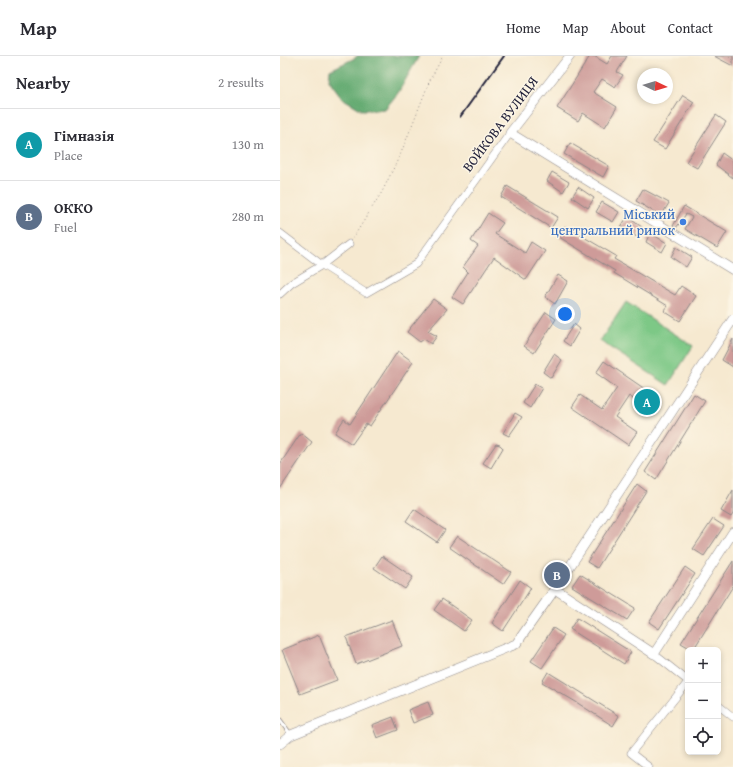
<!DOCTYPE html>
<meta charset="utf-8">
<style>
:root{--surface:#fff;--page:#f7f7f7;--text:#2b2b33;--muted:#7c7c81;--line:#e1e1e2;--accent:#d1495b}
body{margin:0;font-family:"Gentium Book Plus",serif;background:var(--page);color:var(--text)}
.controls{position:absolute;right:12px;bottom:12px;display:grid;overflow:hidden;border-radius:6px;box-shadow:0 2px 6px #0003}
.controls button{width:36px;height:36px;display:grid;place-items:center;padding:0;border:0;border-bottom:1px solid var(--line);background:var(--surface);color:var(--text);font:20px sans-serif}
.compass{position:absolute;left:357px;top:12px;width:36px;height:36px;border-radius:50%;background:var(--surface);box-shadow:0 2px 6px #0003;rotate:94deg}
.you{position:absolute;left:285px;top:258px;width:14px;height:14px;margin:-10px;border:3px solid #fff;border-radius:50%;background:#1a73e8;box-shadow:0 0 0 6px #1a73e833}
.badge{display:grid;place-items:center;width:26px;height:26px;border-radius:50%;background:var(--accent);color:#fff;font-size:13px;font-weight:700}
.pin{position:absolute;translate:-50% -50%;border:2px solid #fff;box-shadow:0 1px 4px #0006}
.list{margin:0;padding:0;list-style:none}
h2{display:flex;justify-content:space-between;align-items:center;height:52px;margin:0;padding:0 16px;font-size:17px}
h2 small{font-size:13px;font-weight:400;color:var(--muted)}
.list li{display:grid;grid-template-columns:26px 1fr auto;gap:12px;align-items:center;box-sizing:border-box;height:72px;padding:0 16px;border-top:1px solid var(--line)}
.list b{display:block;font-size:15px;white-space:nowrap}
.list p{margin:0;font-size:13px;white-space:nowrap;color:var(--muted)}
.list em{font-size:13px;font-style:normal;color:var(--muted)}
.icon{flex:none;width:22px;height:22px;fill:none;stroke:currentColor;stroke-width:2;stroke-linecap:round;stroke-linejoin:round}
.map{position:relative;flex:none;width:453px;height:711px;overflow:hidden}
header{display:flex;align-items:center;gap:24px;box-sizing:border-box;height:56px;padding:0 20px;background:var(--surface);border-bottom:1px solid var(--line)}
header strong{font-size:19px}
nav{display:flex;gap:22px;margin-inline-start:auto;font-size:14px}
main{display:flex}
aside{flex:1;background:var(--surface)}
.map>svg:first-child{display:block}
.green{fill:#7dc886;stroke:#507560}
.forest{fill:#66ac73;stroke:#446757}
.building{fill:#ce9b99}
.lines{fill:none;stroke-linecap:round;stroke-linejoin:round}
.service-casing{stroke:#8c8686;stroke-width:5}
.minor-casing{stroke:#8c8686;stroke-width:8}
.tertiary-casing{stroke:#8c8686;stroke-width:10}
.path{stroke:#8c8686;stroke-width:1;stroke-dasharray:1 3;stroke-linecap:butt}
.service{stroke:#fff;stroke-width:3.5}
.minor{stroke:#fff;stroke-width:7}
.tertiary{stroke:#fff;stroke-width:9}
.rail{stroke:#22223b;stroke-width:2}
.shop-dot{fill:#3f7fe0;stroke:#fcf5e5;stroke-width:1.5}
.labels{text-anchor:middle;stroke-width:3;stroke-linejoin:round;paint-order:stroke}
.street-label{font-size:14px;fill:#22223b;stroke:#fcf5e5}
.shop-label{font-size:14px;fill:#366cbe;stroke:#fcf5e5;text-anchor:end}
</style>
<header>
<strong>Map</strong>
<nav><a>Home</a><a>Map</a><a>About</a><a>Contact</a></nav>
</header>
<main>
<aside>
<h2>Nearby<small>2 results</small></h2>
<ul class="list">
<li><span class="badge" style="background:#0f9aa8">A</span><div><b>Гімназія</b><p>Place</p></div><em>130 m</em></li>
<li><span class="badge" style="background:#5c6f8a">B</span><div><b>ОККО</b><p>Fuel</p></div><em>280 m</em></li>
</ul>
</aside>
<div class="map">
<svg width="453" height="711" viewBox="0 0 453 711">
<rect width="100%" height="100%" fill="#fcf5e5"/>
<filter id="ink" filterUnits="userSpaceOnUse"><feTurbulence type="fractalNoise" baseFrequency=".025" numOctaves="2"/><feDisplacementMap in="SourceGraphic" scale="8" xChannelSelector="R" yChannelSelector="G"/><feConvolveMatrix kernelMatrix="1 2 1 2 8 2 1 2 1" color-interpolation-filters="sRGB"/></filter>
<filter id="wash" filterUnits="userSpaceOnUse"><feTurbulence type="fractalNoise" baseFrequency=".012" numOctaves="4" result="noise"/><feDisplacementMap in="SourceGraphic" scale="16" xChannelSelector="R" yChannelSelector="G"/><feGaussianBlur stdDeviation="0.9" result="paint"/><feColorMatrix in="noise" values="0 0 0 0 0 0 0 0 0 0 0 0 0 0 0 0 0 1.4 0 .05"/><feComposite in="paint" operator="in"/></filter>
<g filter="url(#wash)">
<rect width="100%" height="100%" fill="#f6e9d0"/>
<path class="green" d="M346,246L413,290L388,329L320,285Z"/>
<path class="forest" d="M77,0H139L118,37L105,53L82,54L62,42L49,24L50,14L75,2Z"/>
<g id="blocks">
<path class="building" d="M310,0H314L327,8L332,0H347L337,16L343,19L335,31L322,23L313,36L337,51L325,71L303,57L298,65L277,52Z
M434,0H453V10Z
M403,39L414,46L385,93L373,86Z
M436,59L446,66L417,112L406,106Z
M290,87L329,110L323,121L284,98Z
M442,97L453,105V122L436,109Z
M272,116L289,126L283,136L267,125Z
M227,130L278,161L271,172L221,141Z
M298,131L314,142L308,152L292,141Z
M363,133L389,147L381,160L356,145Z
M322,146L339,156L333,166L316,156Z
M404,150L447,176L437,192L405,173L412,161L406,158L396,172L393,170Z
M208,157L223,167L215,178L245,197L251,186L265,195L246,224L214,201L183,248L172,241L188,216L183,211L198,190L191,185Z
M347,161L362,171L357,181L341,171Z
M285,170L336,200L334,203L395,239L401,230L416,240L400,265L384,255L388,250L334,217L335,215L279,181Z
M370,177L387,187L382,196L366,186Z
M396,191L412,201L406,211L391,201Z
M278,219L288,225L275,248L265,241Z
M153,243L167,253L148,275L157,280L151,288L144,283L140,286L127,276Z
M266,256L276,263L254,297L244,290Z
M294,268L300,273L290,290L283,285Z
M453,283V311L442,304Z
M118,295L133,306L90,370L86,368L72,388L55,377L64,363L70,368Z
M274,298L282,304L271,322L263,316Z
M324,305L378,342L370,354L349,340L335,361L357,376L348,389L292,351L300,339L322,354L337,332L316,317Z
M255,328L262,332L250,352L243,347Z
M414,338L425,345L376,424L365,416Z
M235,357L242,361L229,380L223,377Z
M21,377L32,386L0,433V408Z
M216,388L220,389L223,392L211,412L203,407Z
M357,428L366,435L317,512L307,506Z
M453,434V458L451,461L441,455Z
M134,453L165,474L157,486L126,465Z
M433,463L444,470L424,500L413,493Z
M177,480L231,516L223,528L169,491Z
M102,500L133,521L125,533L94,512Z
M453,505V530L413,594L401,587Z
M405,511L415,518L379,573L369,566Z
M300,518L355,552L347,564L292,530Z
M240,524L251,532L223,575L212,567Z
M162,543L192,564L184,575L154,554Z
M297,562L351,596L344,608L290,573Z
M112,564L122,590L76,608L66,581Z
M273,572L284,579L262,612L251,605Z
M39,579L57,624L20,638L2,594Z
M268,616L339,660L333,670L296,646L262,626Z
M148,646L153,659L133,667L128,654Z
M113,661L118,674L97,682L92,669Z"/>
</g>
</g>
<g filter="url(#ink)">
<use href="#blocks" fill-opacity="0" stroke="#8c8686" stroke-width="1"/>
<g class="lines">
<defs>
<path id="service" d="M0,664L11,679"/>
<path id="minor" d="M0,177L42,209L86,237L136,208L230,77
M0,238L12,227L42,209L69,188
M374,598L408,625
M438,649L453,661
M369,711L351,697L408,626"/>
<path id="tertiary" d="M290,0L230,77L453,214
M275,533L374,598L453,476
M0,688L11,679L236,588L275,533L453,263"/>
</defs>
<use href="#service" class="service-casing"/>
<use href="#minor" class="minor-casing"/>
<use href="#tertiary" class="tertiary-casing"/>
<path class="path" d="M73,182L102,136L121,97L150,24L163,0"/>
<use href="#service" class="service"/>
<use href="#minor" class="minor"/>
<use href="#tertiary" class="tertiary"/>
<path class="rail" d="M180,61L224,0"/>
</g>
</g>
<circle class="shop-dot" cx="403" cy="166" r="4"/>
<g class="labels">
<g class="street-label">
<text transform="translate(220 68) rotate(-53)" y="5">ВОЙКОВА ВУЛИЦЯ</text>
</g>
<g class="shop-label">
<text x="395" y="163">Міський<tspan x="395" dy="16">центральний ринок</tspan></text>
</g>
</g>
</svg>
<div class="controls">
<button>+</button>
<button>−</button>
<button><svg class="icon" aria-label="locate" viewBox="0 0 24 24"><circle cx="12" cy="12" r="6"/><path d="M12 2v4M12 18v4M2 12h4M18 12h4"/></svg></button>
</div>
<svg class="compass" viewBox="-18 -18 36 36"><path d="M0-13l5 13h-10z" fill="#e53935"/><path d="M0 13l5-13h-10z" fill="#7c7c81"/></svg>
<div class="you"></div>
<div class="pin badge" style="left:367px;top:346px;background:#0f9aa8">A</div>
<div class="pin badge" style="left:277px;top:519px;background:#5c6f8a">B</div>
</div>
</main>
